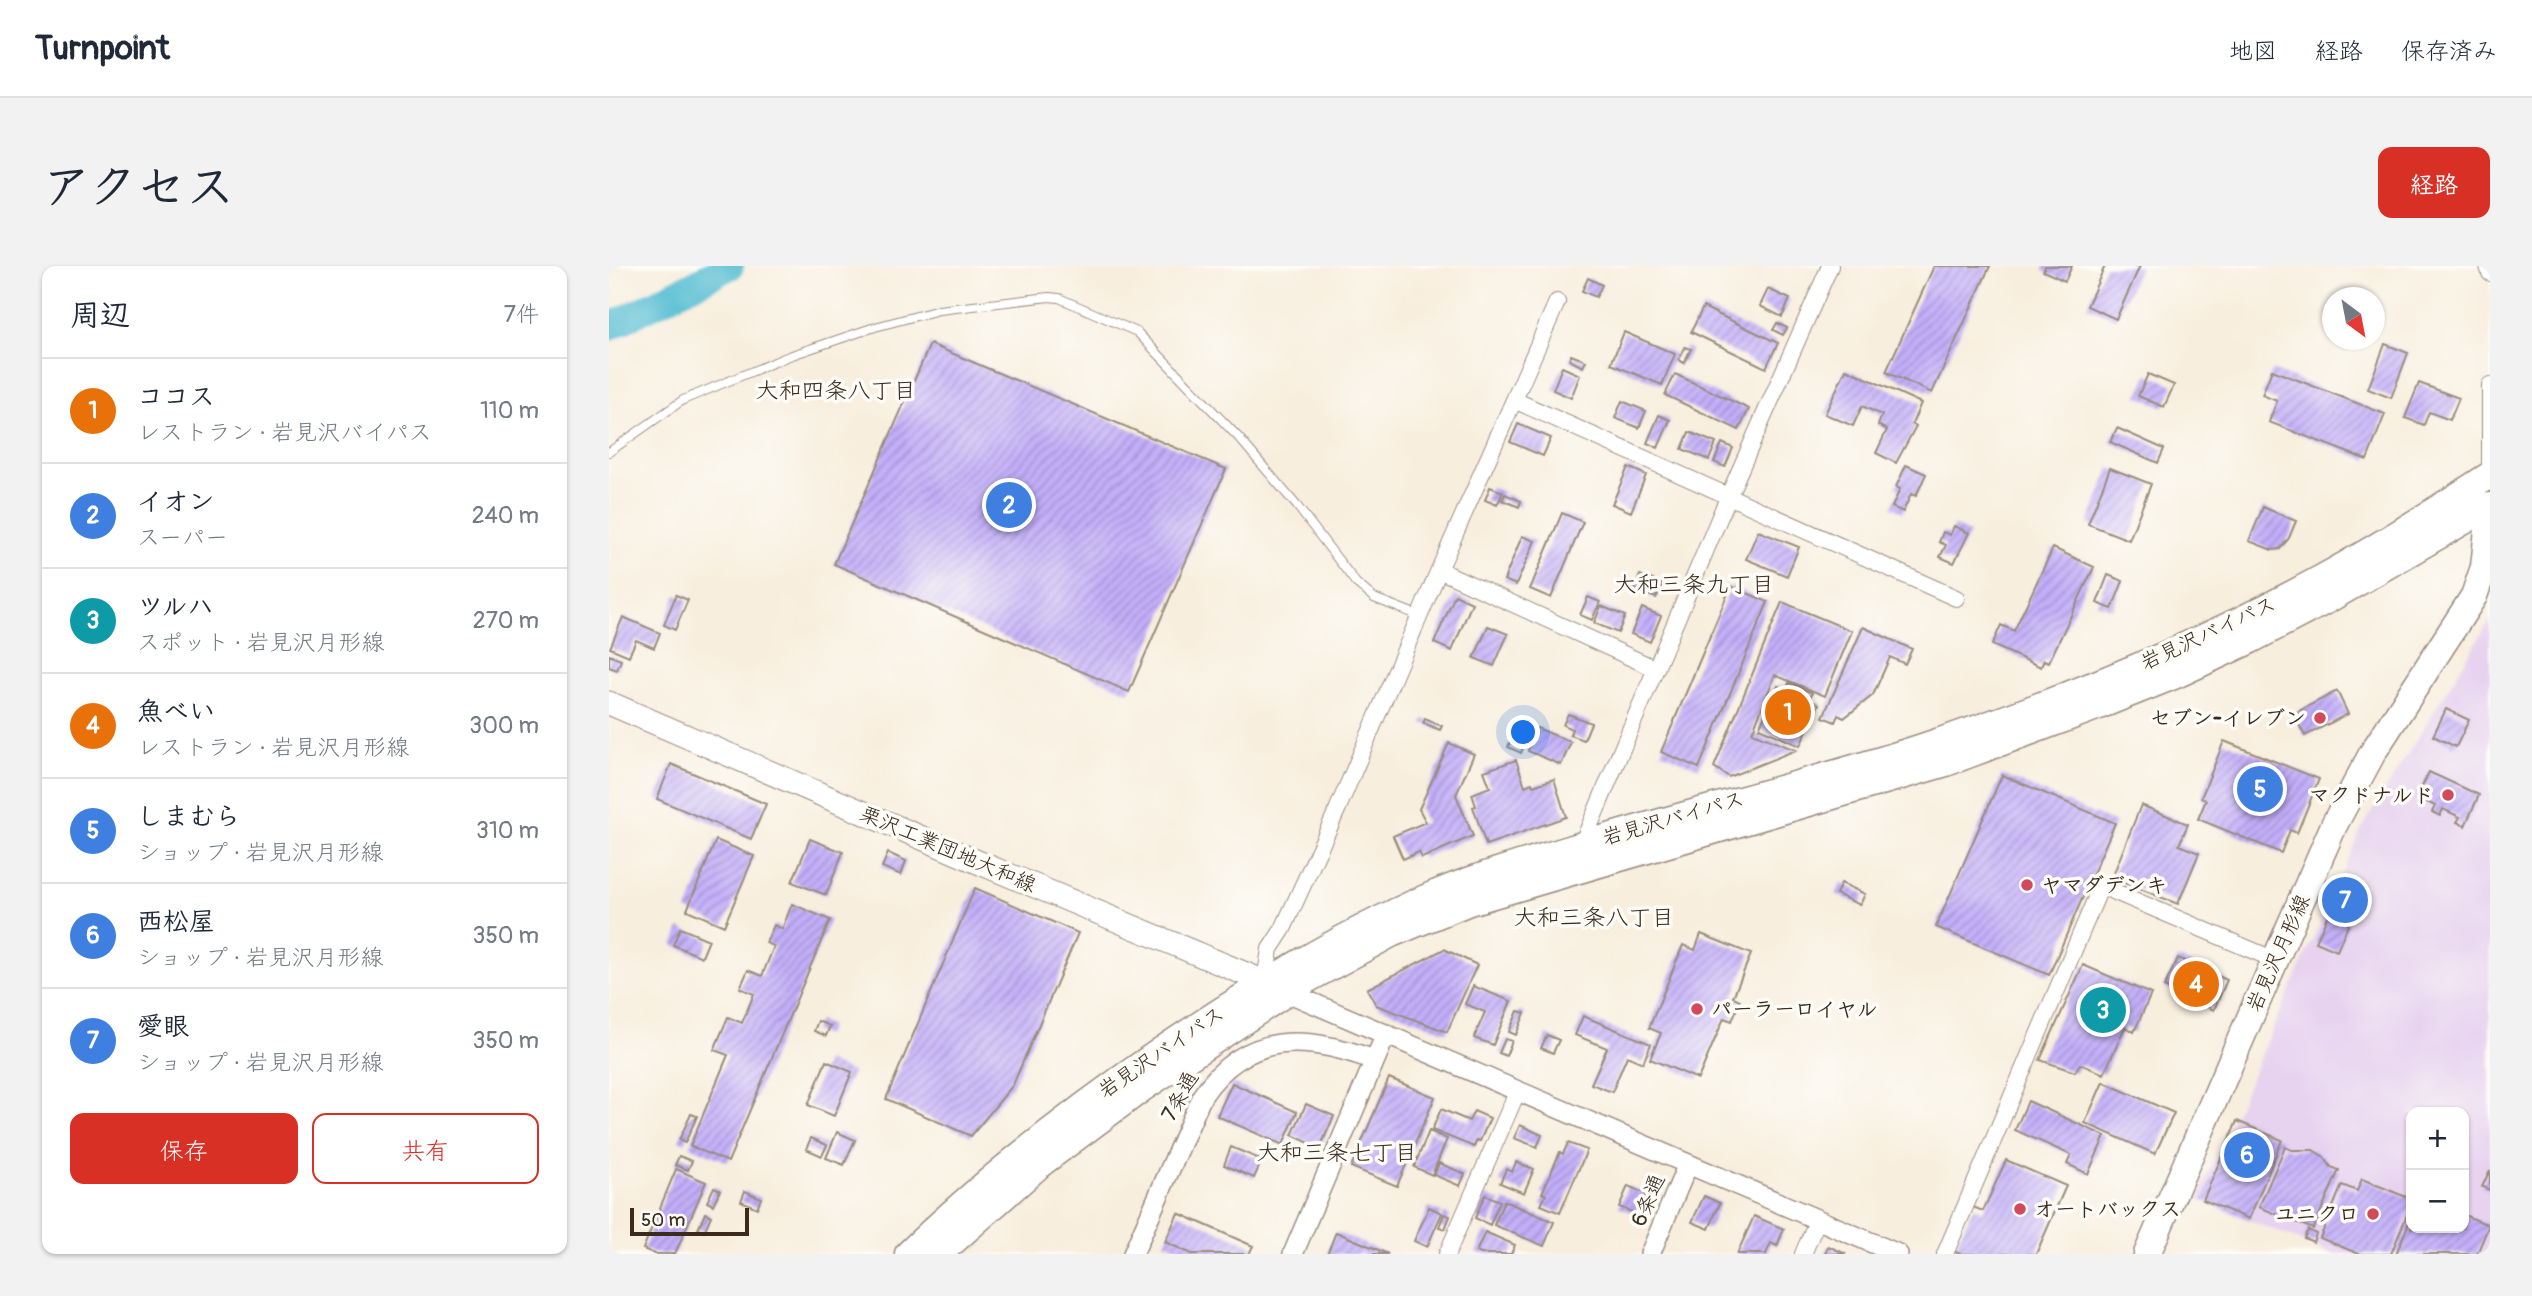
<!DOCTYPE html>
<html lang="ja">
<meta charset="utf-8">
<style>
:root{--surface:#fff;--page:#f2f2f3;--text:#1f2937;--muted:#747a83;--line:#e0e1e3;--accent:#d93025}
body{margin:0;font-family:Pangolin,"Klee One",sans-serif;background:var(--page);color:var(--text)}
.controls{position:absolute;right:21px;bottom:21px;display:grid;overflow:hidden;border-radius:14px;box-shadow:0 2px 5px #0004}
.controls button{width:63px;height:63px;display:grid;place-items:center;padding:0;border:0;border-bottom:2px solid var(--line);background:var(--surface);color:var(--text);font:35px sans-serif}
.compass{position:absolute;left:1713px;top:21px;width:63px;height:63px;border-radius:50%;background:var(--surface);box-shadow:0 2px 5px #0004;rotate:148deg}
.scale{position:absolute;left:21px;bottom:18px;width:119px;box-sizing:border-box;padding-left:7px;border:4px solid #3b2a1e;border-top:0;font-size:19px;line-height:24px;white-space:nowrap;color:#3b2a1e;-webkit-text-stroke:5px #fdfcf7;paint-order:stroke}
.you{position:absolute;left:915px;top:467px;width:24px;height:24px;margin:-18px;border:5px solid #fff;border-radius:50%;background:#1a73e8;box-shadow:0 0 0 10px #1a73e833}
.badge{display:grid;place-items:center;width:46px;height:46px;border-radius:50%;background:var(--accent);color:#fff;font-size:23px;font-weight:700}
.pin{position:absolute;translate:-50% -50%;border:4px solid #fff;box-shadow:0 2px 7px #0006}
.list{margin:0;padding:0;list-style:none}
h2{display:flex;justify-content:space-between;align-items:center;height:91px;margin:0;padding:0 28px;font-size:30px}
h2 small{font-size:23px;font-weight:400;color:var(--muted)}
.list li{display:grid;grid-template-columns:46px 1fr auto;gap:21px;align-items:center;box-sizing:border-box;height:105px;padding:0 28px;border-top:2px solid var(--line)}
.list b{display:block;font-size:26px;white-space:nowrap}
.list p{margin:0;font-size:23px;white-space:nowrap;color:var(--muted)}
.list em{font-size:23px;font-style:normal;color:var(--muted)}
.actions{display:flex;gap:14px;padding:21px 28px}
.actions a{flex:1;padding:16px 0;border:2px solid var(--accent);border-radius:14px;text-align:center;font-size:24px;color:var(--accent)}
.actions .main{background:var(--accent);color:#fff}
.map{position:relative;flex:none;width:1881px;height:988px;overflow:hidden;border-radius:14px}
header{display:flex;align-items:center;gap:42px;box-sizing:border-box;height:98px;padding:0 35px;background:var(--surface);border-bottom:2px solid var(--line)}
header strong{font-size:33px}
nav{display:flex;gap:38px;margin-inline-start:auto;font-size:24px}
.intro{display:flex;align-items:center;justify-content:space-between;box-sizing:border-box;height:168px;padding:0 42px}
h1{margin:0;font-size:49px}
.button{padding:18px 32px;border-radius:14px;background:var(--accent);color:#fff;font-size:24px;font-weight:700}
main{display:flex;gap:42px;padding:0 42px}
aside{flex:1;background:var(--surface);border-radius:14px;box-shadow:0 2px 5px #0004}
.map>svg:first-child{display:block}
.built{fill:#e7d2ef;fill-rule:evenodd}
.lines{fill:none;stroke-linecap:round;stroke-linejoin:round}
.river{stroke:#56bed3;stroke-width:28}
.building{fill:url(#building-hatch)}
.service-casing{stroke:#9a8c7e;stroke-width:10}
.minor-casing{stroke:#9a8c7e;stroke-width:18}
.tertiary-casing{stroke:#9a8c7e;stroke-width:22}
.secondary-casing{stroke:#9a8c7e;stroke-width:25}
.primary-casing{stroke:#9a8c7e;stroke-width:29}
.trunk-casing{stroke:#9a8c7e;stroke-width:29}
.service{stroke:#fff;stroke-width:8}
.minor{stroke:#fff;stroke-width:16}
.tertiary{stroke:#fff;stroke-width:19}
.secondary{stroke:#fff;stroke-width:23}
.primary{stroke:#fff;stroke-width:26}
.trunk{stroke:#fff;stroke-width:26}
.poi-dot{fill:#d1495b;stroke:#fdfcf7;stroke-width:2.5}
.labels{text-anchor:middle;stroke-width:7;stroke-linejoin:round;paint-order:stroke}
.street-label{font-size:21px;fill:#3b2a1e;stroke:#fdfcf7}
.poi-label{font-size:21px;font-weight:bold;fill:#3b2a1e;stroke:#fdfcf7;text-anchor:end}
.neighbourhood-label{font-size:23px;fill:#3b2a1e;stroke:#fdfcf7}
</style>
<header>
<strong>Turnpoint</strong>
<nav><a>地図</a><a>経路</a><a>保存済み</a></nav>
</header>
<div class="intro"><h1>アクセス</h1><a class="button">経路</a></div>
<main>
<aside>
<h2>周辺<small>7件</small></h2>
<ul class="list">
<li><span class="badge" style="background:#e8710a">1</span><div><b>ココス</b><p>レストラン · 岩見沢バイパス</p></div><em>110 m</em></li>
<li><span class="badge" style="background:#3f7fe0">2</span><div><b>イオン</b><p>スーパー</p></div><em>240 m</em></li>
<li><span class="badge" style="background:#0f9aa8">3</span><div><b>ツルハ</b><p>スポット · 岩見沢月形線</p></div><em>270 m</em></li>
<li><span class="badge" style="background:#e8710a">4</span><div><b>魚べい</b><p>レストラン · 岩見沢月形線</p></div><em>300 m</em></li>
<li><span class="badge" style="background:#3f7fe0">5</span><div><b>しまむら</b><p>ショップ · 岩見沢月形線</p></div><em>310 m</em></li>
<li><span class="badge" style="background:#3f7fe0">6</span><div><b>西松屋</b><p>ショップ · 岩見沢月形線</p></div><em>350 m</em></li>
<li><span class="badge" style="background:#3f7fe0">7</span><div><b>愛眼</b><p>ショップ · 岩見沢月形線</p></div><em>350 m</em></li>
</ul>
<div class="actions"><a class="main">保存</a><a>共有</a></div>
</aside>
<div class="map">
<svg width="1881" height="988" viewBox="0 0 1881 988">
<defs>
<pattern id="building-hatch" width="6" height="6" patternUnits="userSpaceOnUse" patternTransform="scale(1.75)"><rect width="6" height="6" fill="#c2affa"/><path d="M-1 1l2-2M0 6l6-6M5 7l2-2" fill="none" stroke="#9f8fca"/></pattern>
</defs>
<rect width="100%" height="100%" fill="#fdfcf7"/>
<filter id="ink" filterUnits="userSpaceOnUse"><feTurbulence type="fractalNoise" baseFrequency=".0143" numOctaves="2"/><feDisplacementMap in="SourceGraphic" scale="14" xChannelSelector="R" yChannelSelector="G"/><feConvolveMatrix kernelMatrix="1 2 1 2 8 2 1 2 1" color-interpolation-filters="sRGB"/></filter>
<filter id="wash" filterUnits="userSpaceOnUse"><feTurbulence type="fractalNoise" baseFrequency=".00686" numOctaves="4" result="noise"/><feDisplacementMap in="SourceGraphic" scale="28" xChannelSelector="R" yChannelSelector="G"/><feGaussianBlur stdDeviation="1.57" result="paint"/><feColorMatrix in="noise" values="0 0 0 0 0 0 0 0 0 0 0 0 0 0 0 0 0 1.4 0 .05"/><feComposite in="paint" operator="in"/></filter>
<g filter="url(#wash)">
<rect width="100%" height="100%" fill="#f8eede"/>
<path class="built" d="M1881,354V988H1724L1588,933L1752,564ZM1802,846H1855V962H1802Z"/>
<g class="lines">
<path class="river" d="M0,61L121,0"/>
</g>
<g id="blocks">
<path class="building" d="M1325,0H1381L1323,127L1277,106Z
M1436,0H1463L1456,15L1434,5Z
M1496,0H1531L1507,53L1478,40Z
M979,12L993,19L987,31L973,25Z
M1159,23L1181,33L1173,51L1151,40Z
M1094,41L1169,77L1157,102L1082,66Z
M1168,57L1178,62L1174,69L1164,64Z
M1015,66L1066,88L1053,119L1002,98Z
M321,78L617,203L520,426L225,298Z
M1776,78L1799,87L1782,132L1759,123Z
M1076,81L1082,83L1075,97L1070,94Z
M962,89L977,95L974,101L960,94Z
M953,101L971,109L962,132L944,124Z
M1237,103L1312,137L1303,158L1307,160L1287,197L1267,187L1278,164L1269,159L1273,149L1253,140L1244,160L1216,148Z
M1663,104L1776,148L1758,194L1660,156L1668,135L1653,129Z
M1066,108L1140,143L1130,164L1056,129Z
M1539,108L1565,119L1555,141L1529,130Z
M1810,117L1850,132L1841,154L1820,146L1815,159L1796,152Z
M1013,135L1037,145L1030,162L1006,152Z
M1050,149L1061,154L1049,182L1038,177Z
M909,158L942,172L934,190L901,176Z
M1508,162L1555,183L1549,197L1501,176Z
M1080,166L1107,177L1100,194L1073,183Z
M1113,177L1124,182L1116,201L1105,196Z
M1297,199L1317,208L1307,230L1302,228L1294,246L1283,241L1291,223L1287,221Z
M1019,201L1037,209L1022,246L1003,238Z
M1501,202L1542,218L1520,274L1479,258Z
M881,221L894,226L888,239L876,234Z
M896,228L912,235L910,241L893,234Z
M1654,241L1687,255L1680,272L1671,283L1663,284L1640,275Z
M953,247L974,256L942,332L921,323Z
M1345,260L1360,267L1345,297L1331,291L1337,279L1330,276L1334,266L1341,269Z
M1149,265L1190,281L1178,310L1137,293Z
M913,270L926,275L907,319L895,314Z
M1444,282L1485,301L1440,396L1435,394L1432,401L1383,379L1392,359L1405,365Z
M1031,309L1054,318L1047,332L1025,323Z
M1499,309L1514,315L1503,343L1488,337Z
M1122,320L1159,336L1090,502L1052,486Z
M67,329L79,334L66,364L55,359Z
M846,329L863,337L843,385L825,377Z
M979,331L991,336L983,354L971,349Z
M1173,336L1243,365L1216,430L1166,409L1143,467L1187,484L1120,511L1105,501Z
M992,340L1016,350L1009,367L985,357Z
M1033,342L1052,350L1041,376L1022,368Z
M14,351L51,367L45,382L27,374L20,390L1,382Z
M879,360L899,368L885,400L865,392Z
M1254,361L1303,383L1296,398L1281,391L1264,429L1235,452L1229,449L1226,456L1214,451Z
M0,389L12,394L8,404L0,401Z
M1180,417L1203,427L1200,434L1210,438L1191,480L1150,462L1169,420L1177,424Z
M1728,425L1739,448L1696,470L1689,457L1692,456L1688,446Z
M1837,443L1860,454L1847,481L1824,470Z
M959,448L982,457L975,474L961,469L963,463L954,459Z
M816,453L833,460L831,464L814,457Z
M928,462L962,476L952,499L919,485Z
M904,469L917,475L912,487L899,481Z
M1615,475L1710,513L1688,567L1681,564L1672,587L1589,553L1597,534L1592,532Z
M840,477L865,488L847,529L864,570L813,592L810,586L794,593L784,570L817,556L810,543Z
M907,494L916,520L923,517L924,520L945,513L957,551L877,579L864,541L867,540L863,528L881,521L875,505Z
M62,498L157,538L142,573L48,533Z
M1820,506L1870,529L1856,560L1848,556L1851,551L1834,543L1831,550L1823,546L1826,540L1808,531Z
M1393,509L1506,557L1440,709L1327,661Z
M1532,539L1579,558L1570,579L1590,587L1569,638L1503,612Z
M201,573L234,586L217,629L183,616Z
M107,574L145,590L115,660L78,644Z
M279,587L297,595L292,609L273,601Z
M1733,614L1756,624L1744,653L1720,643Z
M1232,617L1256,628L1251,639L1227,628Z
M366,622L469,667L404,819L362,870L277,833Z
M183,638L221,654L119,896L81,880L119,789L105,784L119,751L133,757L145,728L131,722L139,704L153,710L165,680L157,677L165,659L173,663Z
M1719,648L1740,657L1728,685L1707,676Z
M71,662L100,674L93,691L64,679Z
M1092,668L1142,688L1124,731L1131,734L1123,755L1115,752L1089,813L1041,793L1052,767L1040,762L1074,679L1086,684Z
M835,683L868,699L838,766L767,739L758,723Z
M1569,692L1618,714L1605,744L1555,721Z
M1474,699L1542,728L1525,766L1516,761L1495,808L1471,798L1466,806L1431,794Z
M864,720L902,735L884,779L865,772L876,746L856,738Z
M909,745L916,747L907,769L900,766Z
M974,750L1042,778L1034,797L1018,790L1003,826L982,818L998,782L966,769Z
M209,755L221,760L217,770L205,765Z
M938,769L950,774L944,787L932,782Z
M896,773L903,775L897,790L890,787Z
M217,795L243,806L225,850L199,839Z
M780,812L826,831L788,920L742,901Z
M1494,816L1565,847L1546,888L1476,857Z
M623,817L688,846L674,879L608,850Z
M1419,835L1496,870L1479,908L1458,898L1462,889L1406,864Z
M697,838L725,850L711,882L683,869Z
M832,843L860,855L865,845L881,852L871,875L868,874L865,881L823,864Z
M82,848L88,850L76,877L70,874Z
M1628,855L1673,874L1640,953L1594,934Z
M911,859L933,869L928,881L905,872Z
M820,865L838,873L823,909L805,901Z
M228,866L246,874L235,899L217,892Z
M202,872L218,879L213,890L197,883Z
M959,877L978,884L951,947L932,939L937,929L933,927L951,886L954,888Z
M622,881L653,894L645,912L615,899Z
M1676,881L1683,884H1704L1715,891L1722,901L1730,904L1704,963L1650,941Z
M70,890L83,895L79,904L66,899Z
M1397,894L1457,920L1427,988H1351L1344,985L1364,941L1374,945Z
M907,896L925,903L915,927L891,917L897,903L903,906Z
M830,897L856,908L851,920L825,909Z
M67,903L97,916L66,988H46L34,983Z
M1881,904V924L1873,921Z
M1753,913L1802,933V939L1782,988H1750L1711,972L1733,919L1748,925Z
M1019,920L1037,928L1034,935L1037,936L1031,949L1010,941Z
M105,921L111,924L104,939L98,936Z
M136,925L152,932L148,942L132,935Z
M876,929L891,935L881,959L866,952Z
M1095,930L1111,937L1100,963L1083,956Z
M895,935L945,956L935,980L885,959Z
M820,941L833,947L818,981L805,975Z
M96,947L102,950L95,966L89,963Z
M569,947L644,980L640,988H583L556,976Z
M835,948L841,950L836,963L830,961Z
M1855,949L1880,959L1868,988H1787L1802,952V962H1855Z
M1145,950L1175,963L1168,980L1162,977L1157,988H1128Z
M1699,964L1707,968L1704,976L1695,972Z
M727,966L779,988H718Z
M876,966L906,979L902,988H872L867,986Z
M1219,980L1237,988H1216Z"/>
</g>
</g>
<g filter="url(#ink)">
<use href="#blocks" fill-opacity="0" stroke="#9a8c7e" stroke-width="2"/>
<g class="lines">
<defs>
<path id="service" d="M0,186L74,134L180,90L266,61L330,44L440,31L450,32L528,66L630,172L688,240L747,317L765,332L811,350"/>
<path id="minor" d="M1879,0L1881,7
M905,134L948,36
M1881,209V119
M830,304L1047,403
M973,578L1120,229L1221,0
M656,715L661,683L674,663L729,542L830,304L905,134L1347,332
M838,988L909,824
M1194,988L1209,953
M1336,988L1492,620L1666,694"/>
<path id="tertiary" d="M678,726L1289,988
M524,988L593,830C637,764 699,769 765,794
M684,988L777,768
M1041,988L1079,898"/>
<path id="secondary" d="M0,437L371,597L670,722"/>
<path id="primary" d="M1538,988L1725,559L1764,486L1865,330L1875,301L1881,244"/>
<path id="trunk" d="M299,988C376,913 462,847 550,786C637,727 725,672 821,630C865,611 911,598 957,584C1074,547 1193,520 1310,482C1448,437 1585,382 1713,312C1771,280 1826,245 1881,209
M330,988L434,896L531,824L692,717L782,668L860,636L1337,497L1490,440L1567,409L1642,374L1717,335L1881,240"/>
</defs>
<use href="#service" class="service-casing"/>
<use href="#minor" class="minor-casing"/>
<use href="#tertiary" class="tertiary-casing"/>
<use href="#secondary" class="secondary-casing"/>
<use href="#primary" class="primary-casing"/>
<use href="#trunk" class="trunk-casing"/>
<use href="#service" class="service"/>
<use href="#minor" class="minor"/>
<use href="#tertiary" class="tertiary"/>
<use href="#secondary" class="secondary"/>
<use href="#primary" class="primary"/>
<use href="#trunk" class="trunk"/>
</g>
</g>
<g class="poi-dot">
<circle cx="1711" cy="452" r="7"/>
<circle cx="1839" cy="529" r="7"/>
<circle cx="1418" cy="619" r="7"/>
<circle cx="1088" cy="743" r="7"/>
<circle cx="1411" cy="943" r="7"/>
<circle cx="1764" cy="948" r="7"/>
</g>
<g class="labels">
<g class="street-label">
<text transform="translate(1599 367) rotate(-25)" y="7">岩見沢バイパス</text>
<text transform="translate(1064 552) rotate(-16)" y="7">岩見沢バイパス</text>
<text transform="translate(339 583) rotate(23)" y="7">栗沢工業団地大和線</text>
<text transform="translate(1669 687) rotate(-66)" y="7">岩見沢月形線</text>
<text transform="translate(552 786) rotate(-34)" y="7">岩見沢バイパス</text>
<text transform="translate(571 830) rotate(-61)" y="7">7条通</text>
<text transform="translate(1039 934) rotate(-67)" y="7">6条通</text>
</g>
<g class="poi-label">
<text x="1697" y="459">セブン-イレブン</text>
<text x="1825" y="536">マクドナルド</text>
<text x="1432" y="626" text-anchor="start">ヤマダデンキ</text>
<text x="1102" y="750" text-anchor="start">パーラーロイヤル</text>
<text x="1425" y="950" text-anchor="start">オートバックス</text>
<text x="1750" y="955">ユニクロ</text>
</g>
<g class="neighbourhood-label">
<text x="227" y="132">大和四条八丁目</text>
<text x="1085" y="326">大和三条九丁目</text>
<text x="985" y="659">大和三条八丁目</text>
<text x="728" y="894">大和三条七丁目</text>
</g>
</g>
</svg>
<div class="controls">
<button>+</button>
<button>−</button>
</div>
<svg class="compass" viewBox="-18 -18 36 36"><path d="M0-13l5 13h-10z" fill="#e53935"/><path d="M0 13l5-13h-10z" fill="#747a83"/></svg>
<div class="scale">50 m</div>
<div class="you"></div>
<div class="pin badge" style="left:1179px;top:446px;background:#e8710a">1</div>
<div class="pin badge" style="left:400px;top:239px;background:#3f7fe0">2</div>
<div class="pin badge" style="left:1494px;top:744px;background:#0f9aa8">3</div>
<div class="pin badge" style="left:1587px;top:718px;background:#e8710a">4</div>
<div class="pin badge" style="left:1651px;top:523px;background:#3f7fe0">5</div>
<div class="pin badge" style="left:1638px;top:889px;background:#3f7fe0">6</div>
<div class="pin badge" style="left:1736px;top:634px;background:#3f7fe0">7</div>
</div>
</main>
